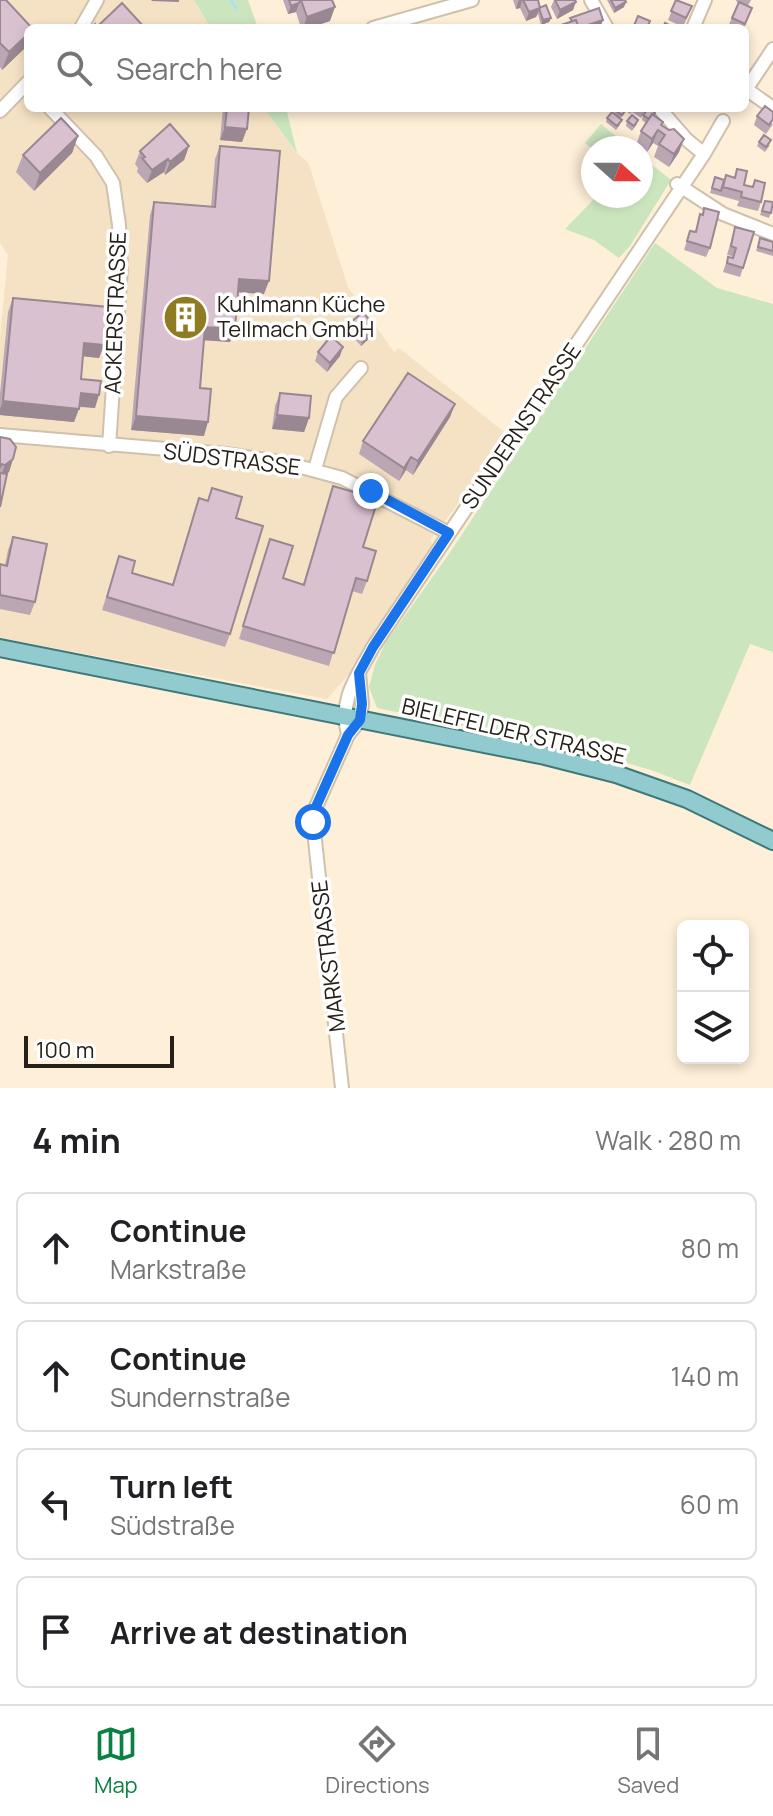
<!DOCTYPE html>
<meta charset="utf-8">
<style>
:root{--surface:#fff;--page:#f6f6f6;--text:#202124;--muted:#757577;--line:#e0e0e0;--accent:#0b8043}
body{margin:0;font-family:Manrope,sans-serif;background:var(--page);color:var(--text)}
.controls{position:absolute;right:24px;bottom:24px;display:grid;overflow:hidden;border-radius:12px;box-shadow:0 4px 12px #0003}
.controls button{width:72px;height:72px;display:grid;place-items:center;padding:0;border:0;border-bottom:2px solid var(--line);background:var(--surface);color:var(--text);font:40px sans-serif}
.compass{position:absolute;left:581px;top:136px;width:72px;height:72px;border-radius:50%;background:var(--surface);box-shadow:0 4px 12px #0003;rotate:111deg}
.scale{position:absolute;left:24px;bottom:20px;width:150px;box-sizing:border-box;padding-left:8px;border:4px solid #252018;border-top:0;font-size:22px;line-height:28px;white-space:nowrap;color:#252018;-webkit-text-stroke:6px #fefefe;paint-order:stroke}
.stop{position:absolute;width:24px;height:24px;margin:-18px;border:6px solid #1a73e8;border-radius:50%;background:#fff}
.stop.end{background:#1a73e8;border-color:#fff;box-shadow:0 2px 8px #0008}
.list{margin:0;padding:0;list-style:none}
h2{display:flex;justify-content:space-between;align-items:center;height:104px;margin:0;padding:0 32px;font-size:34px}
h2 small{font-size:26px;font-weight:400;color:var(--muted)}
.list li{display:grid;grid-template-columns:52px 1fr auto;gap:24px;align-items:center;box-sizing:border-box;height:112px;margin:0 16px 16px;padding:0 16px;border:2px solid var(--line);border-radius:12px}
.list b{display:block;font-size:30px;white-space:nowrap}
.list p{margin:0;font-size:26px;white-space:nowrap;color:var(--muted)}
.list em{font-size:26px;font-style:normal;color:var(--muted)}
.icon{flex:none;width:44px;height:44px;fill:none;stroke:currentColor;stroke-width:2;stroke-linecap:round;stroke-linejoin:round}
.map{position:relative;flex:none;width:773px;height:1088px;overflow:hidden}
.search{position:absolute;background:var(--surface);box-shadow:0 4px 12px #0003;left:24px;right:24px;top:24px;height:88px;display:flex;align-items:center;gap:20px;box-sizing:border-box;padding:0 28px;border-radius:12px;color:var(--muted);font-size:30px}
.sheet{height:616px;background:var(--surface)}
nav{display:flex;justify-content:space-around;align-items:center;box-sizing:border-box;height:112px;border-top:2px solid var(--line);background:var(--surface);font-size:22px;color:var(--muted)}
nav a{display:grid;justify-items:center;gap:4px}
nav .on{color:var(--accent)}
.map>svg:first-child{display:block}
.built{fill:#f5e2c5}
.green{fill:#cbe5bf}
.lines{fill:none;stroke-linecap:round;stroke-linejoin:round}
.stream{stroke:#ace1f0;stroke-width:3}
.minor-casing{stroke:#cfc1ab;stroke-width:16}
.major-casing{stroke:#3d797a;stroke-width:20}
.minor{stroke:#fff;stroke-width:12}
.major{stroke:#92cbcf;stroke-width:16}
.wall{fill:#bba6b3}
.shaded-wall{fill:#998792}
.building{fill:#dac1d0;stroke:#998792;stroke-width:2}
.route{stroke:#1a73e8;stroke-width:10}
.labels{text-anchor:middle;stroke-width:7;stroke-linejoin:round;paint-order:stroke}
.poi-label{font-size:22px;fill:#252018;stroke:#fefefe;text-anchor:start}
.street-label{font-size:22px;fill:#252018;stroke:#fefefe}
</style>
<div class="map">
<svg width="773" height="1088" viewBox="0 0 773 1088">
<rect width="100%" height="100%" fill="#feefd8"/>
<path class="built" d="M0,0H194L211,28H28V108H264L297,153L308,162L348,287L394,352L399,348L504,432L455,508L431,539L432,547L352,671L327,699L0,638V337L8,255L0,243Z"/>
<path class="green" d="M194,0H248L258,28H211Z
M264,108H286L297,153Z
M601,124L630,148L593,150L585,143Z
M641,156L671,180L630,246L619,258L594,240L565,229L597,196H641Z
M655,243L717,288L773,304V652L750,644L690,785L651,770L584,751L377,708L369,687L375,665L386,642L449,554Z"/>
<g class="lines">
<path class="stream" d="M231,0L236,8"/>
<defs>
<path id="minor" d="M591,0L607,28
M81,28L97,0
M373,28L472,0
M693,28L705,0
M746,89L773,108
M745,91L773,49
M50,108L96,156L113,183L119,225L121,267L109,446
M659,108L687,140L704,154
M0,111L28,82
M677,184L723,214L773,234
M0,435L226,454L286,463L342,478L449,533
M315,469L336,397L361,368
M348,735C339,698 356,679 373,647L704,154L723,121
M342,1088L313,822L315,809L348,735L360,720L362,704L359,673"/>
<path id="major" d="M0,648L545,756L616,774L687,799L773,841"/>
</defs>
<use href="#minor" class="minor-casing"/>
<use href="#major" class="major-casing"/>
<use href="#minor" class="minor"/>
<use href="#major" class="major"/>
</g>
<path class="wall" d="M0,0L27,46L2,70L0,67Z
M283,0H332L330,21L309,28H301L296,12L288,14Z
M513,0H538L540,8L551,18L549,22L541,25L538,14L536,17L526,21L520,8L516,9Z
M554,0H575L573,10L557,19L551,7Z
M607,0H625L624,7L614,13Z
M676,0L692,6L683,27L668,20Z
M736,0H751L748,6L752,8L744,28L728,27L738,3L736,1Z
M223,108H249L242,142L220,140Z
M617,108H646L641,118L632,112L630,114L626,111L620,119V125L616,130L606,122L607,118L614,114Z
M655,113L654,116L661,125L684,139L679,152L669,167L654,157L658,146L653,143L647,152L636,145L641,131L646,123L642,120L643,115Z
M757,116L773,124L766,134L754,125Z
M627,121L637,124L632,131L626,126Z
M78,136L72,153L34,191L16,172L23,155Z
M759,142L770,145L765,152L757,146Z
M189,146L184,160L165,175L164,172L147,183L137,172L138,168L135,164L140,151Z
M220,146L264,294L238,292L235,329L230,342L204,340L200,388L204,436L131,430L150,215L154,202L211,207L215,159Z
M737,169L744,185L752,187L755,180L761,202L758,211L737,206L739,201L710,193L715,177L724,180L734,178Z
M765,201L773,206L769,218L760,215Z
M704,208L710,248L706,257L684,250L690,231L695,232L700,214L702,215Z
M735,227L743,268L740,277L723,272L728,257L732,258V256L727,255Z
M760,238L773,242V256L756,251Z
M13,298L104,345L99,358L83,356L81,379L95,408L79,407L74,422L0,415V394L8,312Z
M351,322L372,336L361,346L348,331Z
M318,352L340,356L327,372L315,361Z
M280,393L309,418L304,432L272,429L275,406Z
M455,404L450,417L413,475L406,470L399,481L359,454L363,441Z
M0,437L13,459L9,472L6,474L0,507Z
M333,486L363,547L367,581L362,594L352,591L329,666L239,639L270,539L283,578L303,584Z
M199,498L236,518L230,634L225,647L102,610L119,556L132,573L172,585Z
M13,537L35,602L30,615L0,609V564L5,565L8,550Z"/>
<path class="shaded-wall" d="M152,0H179V2L151,1Z
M519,0H522L520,8L516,9Z
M576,2L573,10L557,19L560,10Z
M626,2L624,7L614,13L615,8Z
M299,3L296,12L288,14L291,6Z
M335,7L330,21L309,28H303L307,17Z
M540,8L536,17L526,21L529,12Z
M551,18L549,22L541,25L543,20Z
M603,20L600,28H578Z
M28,34L27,46L2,70L9,52Z
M225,127L247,129L242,142L220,140Z
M658,130L653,143L647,152L652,139Z
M78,136L72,153L34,191L40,173Z
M684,139L679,152L669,167L674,154Z
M189,146L184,160L165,175L170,162Z
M168,159L164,172L147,183L152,170Z
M239,279L269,281L264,294L234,292Z
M205,327L235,329L230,342L200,340Z
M375,327L372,336L361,346L364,337Z
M84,343L104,345L99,358L80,356Z
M343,347L340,356L327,372L330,363Z
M81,393L99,395L95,408L76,406Z
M3,401L79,409L74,422L0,415V409Z
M455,404L450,417L413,475L418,461Z
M277,415L309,418L304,432L272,429Z
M136,416L208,422L204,436L131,430Z
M411,457L406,470L399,481L404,468Z
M13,459L9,472L0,478L5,465Z"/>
<path class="building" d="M0,0H6L32,28H28V34L9,52L0,43Z
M289,0H300L299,3L291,6Z
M301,0H332L335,7L307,17Z
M523,0H538L540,8L529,12Z
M555,0H575L576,2L560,10Z
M611,0H625L626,2L615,8Z
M676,0L692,6L686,18L671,11Z
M739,2L752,8L745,24L732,18Z
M122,3L145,28H91L95,24L97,27Z
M546,5L551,18L543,20L539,8Z
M599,8L603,20L579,28L576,20L572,21L570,18Z
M638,16L650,21L647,28H633Z
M576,20L579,28H558V26Z
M665,23L675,28H663Z
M765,106L773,112V119L769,125L757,116Z
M227,108H249L247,129L225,127Z
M617,108H627L622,115L615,110Z
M649,108L655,113L654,115L652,114L649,119L643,115Z
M612,112L622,120L617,126L607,118Z
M652,114L663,122L661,125L669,130L674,129L684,139L674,154L659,144L665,135L658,130L652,139L641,131Z
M632,115L638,120L634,126L627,121Z
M61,118L78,136L40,173L23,155Z
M170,124L189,146L170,162L168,159L152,170L142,158L145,157L140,151Z
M764,135L771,140L766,147L759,142Z
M220,146L280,151L269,281L239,279L235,329L205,327L200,388L211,389L208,422L136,416L154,202L215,207Z
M737,169L747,171L744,185L753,187L755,180L765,183L761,202L741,197L742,192L723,187L726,175L735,178Z
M715,177L724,180L721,191L712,188Z
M765,201L773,202L771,213L762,211Z
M704,208L719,212L710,248L687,241L690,231L696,232L700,214L703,215Z
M735,227L754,232L743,268L727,263L728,257L733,258L736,248L731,246Z
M760,238L773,242V251L758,247Z
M13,298L108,307L104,345L84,343L81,379L101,381L99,395L81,393L79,409L3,401Z
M363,312L375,327L364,337L351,322Z
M331,336L343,347L330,363L318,352Z
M408,373L455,404L418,461L411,457L404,468L363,441Z
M280,393L311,396L309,418L277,415Z
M0,437L10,439L16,447L13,459L5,465L1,464L0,468Z
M0,473L7,474L0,507Z
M333,486L378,499L363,547L376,551L367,581L356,578L334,653L243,626L270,539L293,546L283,578L304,585Z
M212,488L242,497L236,518L263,526L230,634L107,597L119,556L135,561L132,573L173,585L199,498L208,501Z
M13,537L47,544L35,602L0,595V564L7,566Z"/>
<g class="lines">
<path class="route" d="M313,822L315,809L348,735L360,720L362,704L359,673L373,647L449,533L371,491"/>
</g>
<defs>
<symbol id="building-disc" viewBox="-11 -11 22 22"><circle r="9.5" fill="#8f7c22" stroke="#fefefe"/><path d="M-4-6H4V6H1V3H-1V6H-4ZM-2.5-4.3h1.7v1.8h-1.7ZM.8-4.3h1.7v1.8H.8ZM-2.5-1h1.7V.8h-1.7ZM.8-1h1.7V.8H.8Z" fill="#fff"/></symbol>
</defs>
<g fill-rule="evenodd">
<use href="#building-disc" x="160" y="292" width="51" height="51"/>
</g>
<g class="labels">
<g class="poi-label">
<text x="217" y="312">Kuhlmann Küche<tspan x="217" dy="25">Tellmach GmbH</tspan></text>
</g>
<g class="street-label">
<text transform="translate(115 313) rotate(-88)" y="8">ACKERSTRASSE</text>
<text transform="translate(521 426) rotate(-56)" y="8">SUNDERNSTRASSE</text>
<text transform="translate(232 459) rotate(7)" y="8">SÜDSTRASSE</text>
<text transform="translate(514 731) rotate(13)" y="8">BIELEFELDER STRASSE</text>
<text transform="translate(328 956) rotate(-97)" y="8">MARKSTRASSE</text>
</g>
</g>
</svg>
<div class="controls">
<button><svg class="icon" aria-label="locate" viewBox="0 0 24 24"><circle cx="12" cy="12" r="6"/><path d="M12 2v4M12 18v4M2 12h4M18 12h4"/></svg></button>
<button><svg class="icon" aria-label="layers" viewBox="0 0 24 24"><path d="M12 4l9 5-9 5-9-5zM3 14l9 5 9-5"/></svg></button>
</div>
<svg class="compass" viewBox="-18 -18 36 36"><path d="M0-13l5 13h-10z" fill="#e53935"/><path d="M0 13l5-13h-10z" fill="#757577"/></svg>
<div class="scale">100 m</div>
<div class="stop" style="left:313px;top:822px"></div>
<div class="stop end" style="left:371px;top:491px"></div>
<div class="search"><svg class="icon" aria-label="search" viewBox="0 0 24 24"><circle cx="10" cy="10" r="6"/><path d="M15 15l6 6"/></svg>Search here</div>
</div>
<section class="sheet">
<h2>4 min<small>Walk · 280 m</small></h2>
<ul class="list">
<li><svg class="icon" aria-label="ahead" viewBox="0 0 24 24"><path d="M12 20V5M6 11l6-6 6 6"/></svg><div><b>Continue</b><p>Markstraße</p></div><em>80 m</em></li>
<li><svg class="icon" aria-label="ahead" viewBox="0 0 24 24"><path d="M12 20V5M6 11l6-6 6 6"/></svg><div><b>Continue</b><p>Sundernstraße</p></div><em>140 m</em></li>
<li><svg class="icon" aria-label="left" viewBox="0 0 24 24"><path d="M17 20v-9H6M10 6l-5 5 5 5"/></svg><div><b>Turn left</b><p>Südstraße</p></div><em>60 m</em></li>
<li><svg class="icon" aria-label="arrive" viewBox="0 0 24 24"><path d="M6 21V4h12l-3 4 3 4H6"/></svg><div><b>Arrive at destination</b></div></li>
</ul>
</section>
<nav>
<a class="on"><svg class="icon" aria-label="map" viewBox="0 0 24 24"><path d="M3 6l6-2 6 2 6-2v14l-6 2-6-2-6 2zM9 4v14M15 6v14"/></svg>Map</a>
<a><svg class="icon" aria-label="directions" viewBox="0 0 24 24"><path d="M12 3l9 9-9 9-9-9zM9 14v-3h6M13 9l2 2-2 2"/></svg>Directions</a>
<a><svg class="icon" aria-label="saved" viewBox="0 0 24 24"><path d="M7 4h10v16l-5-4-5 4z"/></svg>Saved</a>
</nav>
